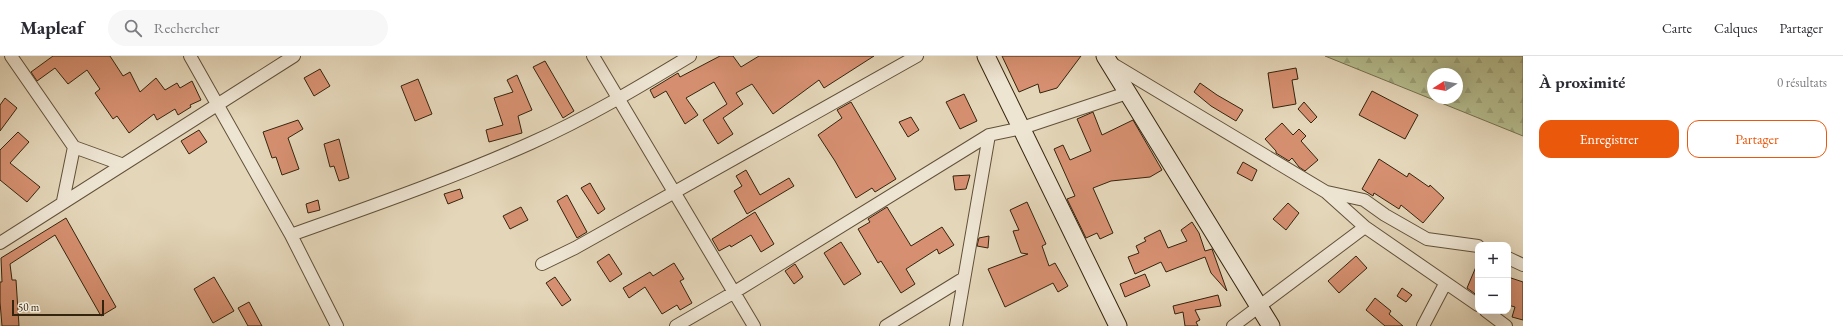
<!DOCTYPE html>
<html lang="fr">
<meta charset="utf-8">
<style>
:root{--surface:#fff;--page:#f7f7f7;--text:#2b2b33;--muted:#7c7c81;--line:#e1e1e2;--accent:#ea580c}
body{margin:0;font-family:"EB Garamond",serif;background:var(--page);color:var(--text)}
.controls{position:absolute;right:12px;bottom:12px;display:grid;overflow:hidden;border-radius:8px;box-shadow:0 4px 16px #0002}
.controls button{width:36px;height:36px;display:grid;place-items:center;padding:0;border:0;border-bottom:1px solid var(--line);background:var(--surface);color:var(--text);font:20px sans-serif}
.compass{position:absolute;left:1427px;top:12px;width:36px;height:36px;border-radius:50%;background:var(--surface);box-shadow:0 4px 16px #0002;rotate:259deg}
.scale{position:absolute;left:12px;bottom:10px;width:92px;box-sizing:border-box;padding-left:4px;border:2px solid #35240d;border-top:0;font-size:11px;line-height:14px;white-space:nowrap;color:#35240d;-webkit-text-stroke:3px #ede4d2;paint-order:stroke}
.list{margin:0;padding:0;list-style:none}
h2{display:flex;justify-content:space-between;align-items:center;height:52px;margin:0;padding:0 16px;font-size:17px}
h2 small{font-size:13px;font-weight:400;color:var(--muted)}
.actions{display:flex;gap:8px;padding:12px 16px}
.actions a{flex:1;padding:9px 0;border:1px solid var(--accent);border-radius:12px;text-align:center;font-size:14px;color:var(--accent)}
.actions .main{background:var(--accent);color:#fff}
.icon{flex:none;width:22px;height:22px;fill:none;stroke:currentColor;stroke-width:2;stroke-linecap:round;stroke-linejoin:round}
.map{position:relative;flex:none;width:1523px;height:270px;overflow:hidden}
header{display:flex;align-items:center;gap:24px;box-sizing:border-box;height:56px;padding:0 20px;background:var(--surface);border-bottom:1px solid var(--line)}
header strong{font-size:19px}
nav{display:flex;gap:22px;margin-inline-start:auto;font-size:14px}
.search{width:280px;height:36px;background:var(--page);display:flex;align-items:center;gap:10px;box-sizing:border-box;padding:0 14px;border-radius:22px;color:var(--muted);font-size:15px}
main{display:flex}
aside{flex:1;background:var(--surface)}
.map>svg:first-child{display:block}
.forest{fill:url(#forest-firs);stroke:#75704e;fill-rule:evenodd}
.building{fill:#d69071;stroke:#35240d}
.lines{fill:none;stroke-linecap:round;stroke-linejoin:round}
.street-casing{stroke:#615038;stroke-width:14}
.secondary-casing{stroke:#35240d;stroke-width:19}
.street{stroke:#ede4d2;stroke-width:12}
.secondary{stroke:#ede4d2;stroke-width:17}
</style>
<header>
<strong>Mapleaf</strong>
<div class="search"><svg class="icon" aria-label="search" viewBox="0 0 24 24"><circle cx="10" cy="10" r="6"/><path d="M15 15l6 6"/></svg>Rechercher</div>
<nav><a>Carte</a><a>Calques</a><a>Partager</a></nav>
</header>
<main>
<div class="map">
<svg width="1523" height="270" viewBox="0 0 1523 270">
<defs>
<pattern id="forest-firs" width="22" height="20" patternUnits="userSpaceOnUse"><rect width="22" height="20" fill="#b5bd8f"/><path d="M5 1l3.5 6h-7zM16 11l3.5 6h-7z" fill="#9ca27a"/></pattern>
</defs>
<rect width="100%" height="100%" fill="#e4d6b9"/>
<filter id="stains"><feTurbulence type="fractalNoise" baseFrequency=".005" numOctaves="4"/><feColorMatrix values="0 0 0 0 .2 0 0 0 0 .09 0 0 0 0 .02 0 0 0 .5 -.17"/></filter>
<radialGradient id="worn" r=".72"><stop offset=".6" stop-color="#630" stop-opacity="0"/><stop offset="1" stop-color="#630" stop-opacity=".3"/></radialGradient>
<path class="forest" d="M1325,0H1523V80ZM1433,18H1457V42H1433Z"/>
<path class="building" d="M53,0H110L123,20L130,16L140,36L156,22L165,34L177,27L180,32L192,25L201,44L190,49L191,51L178,59L175,53L157,64L154,58L129,77L117,60L113,63L95,37L100,33L87,14L68,28L55,12L37,25L31,16Z
M720,0H733L741,11L759,0H874L824,32L819,24L773,58L752,28L736,37L743,48L723,62L733,78L718,88L703,64L727,48L714,26L686,42L698,59L685,68L666,35L654,42L650,34L673,20L678,17L680,21Z
M1002,0H1081L1057,32L1040,37L1038,28L1019,36Z
M545,5L574,55L563,62L533,11Z
M1296,12L1298,23L1292,24L1296,48L1273,52L1268,17Z
M320,13L330,30L314,40L304,22Z
M517,19L532,54L518,60L522,77L489,86L486,74L503,69L494,42L513,36L507,24Z
M418,23L432,58L415,65L401,30Z
M1200,27L1217,39L1243,54L1236,65L1211,50L1194,36Z
M1372,35L1418,59L1405,83L1359,59Z
M964,38L977,65L960,73L946,46Z
M5,42L17,52L0,75V49Z
M851,46L896,123L875,136L872,132L856,142L835,105L818,79L842,62L837,54Z
M1304,46L1317,61L1311,67L1298,53Z
M1093,56L1102,79L1133,64L1162,114L1150,121L1111,125L1093,132L1113,177L1100,183L1097,177L1086,182L1067,143L1075,140L1054,93L1063,89L1070,104L1091,95L1077,63Z
M911,61L919,74L908,81L899,66Z
M298,64L303,73L288,82L299,113L282,119L276,101L272,102L263,76Z
M1282,67L1293,79L1299,73L1306,80L1301,85L1318,104L1305,115L1299,111L1292,102L1289,105L1276,97V95L1265,83Z
M199,74L207,86L189,98L181,85Z
M18,76L29,86L10,107L40,131L27,146L0,124V94Z
M339,83L349,122L339,125L334,110L330,111L324,88Z
M1379,103L1407,121L1409,117L1429,131L1430,129L1444,142L1423,167L1401,149L1399,153L1374,137L1373,140L1362,133Z
M1243,106L1257,114L1252,125L1237,117Z
M746,114L760,139L789,122L794,130L747,158L734,135L742,130L736,120Z
M970,119L966,133L955,134L953,120Z
M590,127L605,153L598,158L581,132Z
M460,133L463,142L448,148L444,138Z
M567,139L587,176L577,182L557,145Z
M318,144L320,154L308,157L306,148Z
M1027,146L1046,188L1042,190L1049,210L1055,207L1068,230L1058,236L1053,227L1005,251L988,213L1028,198L1021,197L1013,175L1019,174L1010,154Z
M1288,147L1299,157L1286,174L1273,163Z
M521,151L528,164L510,173L503,160Z
M887,151L911,190L942,171L954,189L939,198L937,193L906,213L915,228L901,237L881,205L878,207L858,173L870,166L868,163Z
M755,156L774,188L761,196L751,179L731,191L730,189L719,195L712,183Z
M66,162L116,251L101,260L55,179L10,208L12,224H16L19,270H2L0,246V226H2L1,202Z
M1192,166L1199,177L1205,195L1212,193L1227,235L1211,217L1205,201L1166,216L1161,206L1135,218L1128,201L1139,197L1136,190L1146,185L1144,182L1160,174L1168,192L1187,185L1181,174Z
M989,180L988,192L977,190L979,182Z
M841,186L861,218L844,229L824,197Z
M609,198L622,218L610,226L597,206Z
M1356,200L1367,212L1339,237L1328,225Z
M1478,206V240L1467,232Z
M674,207L684,223L680,225L692,247L680,254L677,249L662,258L645,231L629,242L623,232L650,216L653,220Z
M795,208L803,221L794,228L785,215Z
M1145,218L1150,230L1125,241L1120,228Z
M214,221L234,255L213,267L194,233Z
M555,221L571,244L562,250L546,227Z
M1508,221L1523,226V264L1512,261L1515,251L1508,249Z
M1402,232L1412,239L1406,246L1397,240Z
M1218,239L1221,250L1195,254L1200,264L1196,266L1198,270H1185L1183,256L1175,258L1173,250Z
M1375,242L1391,255L1389,258L1403,270H1385L1366,254Z
M249,246L262,270H248L238,252Z"/>
<g class="lines">
<defs>
<path id="street" d="M11,0L74,91L121,108
M190,0L291,179L337,270
M593,0L754,270
M1111,7L1326,136L1365,171L1478,249
M1327,136L1364,144L1385,159L1427,183L1478,190
M63,145L74,91
M291,179C372,150 453,122 531,87C587,62 639,31 690,0
M0,187L294,0
M1508,202L1523,209
M542,208L575,192L917,0
M1486,255L1506,270
M676,270L733,237L989,79L1022,72L1127,37
M886,270L964,222
M956,270L989,79
M1233,270L1365,171
M1423,270L1445,228"/>
<path id="secondary" d="M986,0L1118,270
M1105,0L1271,270"/>
</defs>
<use href="#street" class="street-casing"/>
<use href="#secondary" class="secondary-casing"/>
<use href="#street" class="street"/>
<use href="#secondary" class="secondary"/>
</g>
<rect width="100%" height="100%" filter="url(#stains)"/>
<rect width="100%" height="100%" fill="url(#worn)"/>
</svg>
<div class="controls">
<button>+</button>
<button>−</button>
</div>
<svg class="compass" viewBox="-18 -18 36 36"><path d="M0-13l5 13h-10z" fill="#e53935"/><path d="M0 13l5-13h-10z" fill="#7c7c81"/></svg>
<div class="scale">50 m</div>
</div>
<aside>
<h2>À proximité<small>0 résultats</small></h2>
<ul class="list">
</ul>
<div class="actions"><a class="main">Enregistrer</a><a>Partager</a></div>
</aside>
</main>
